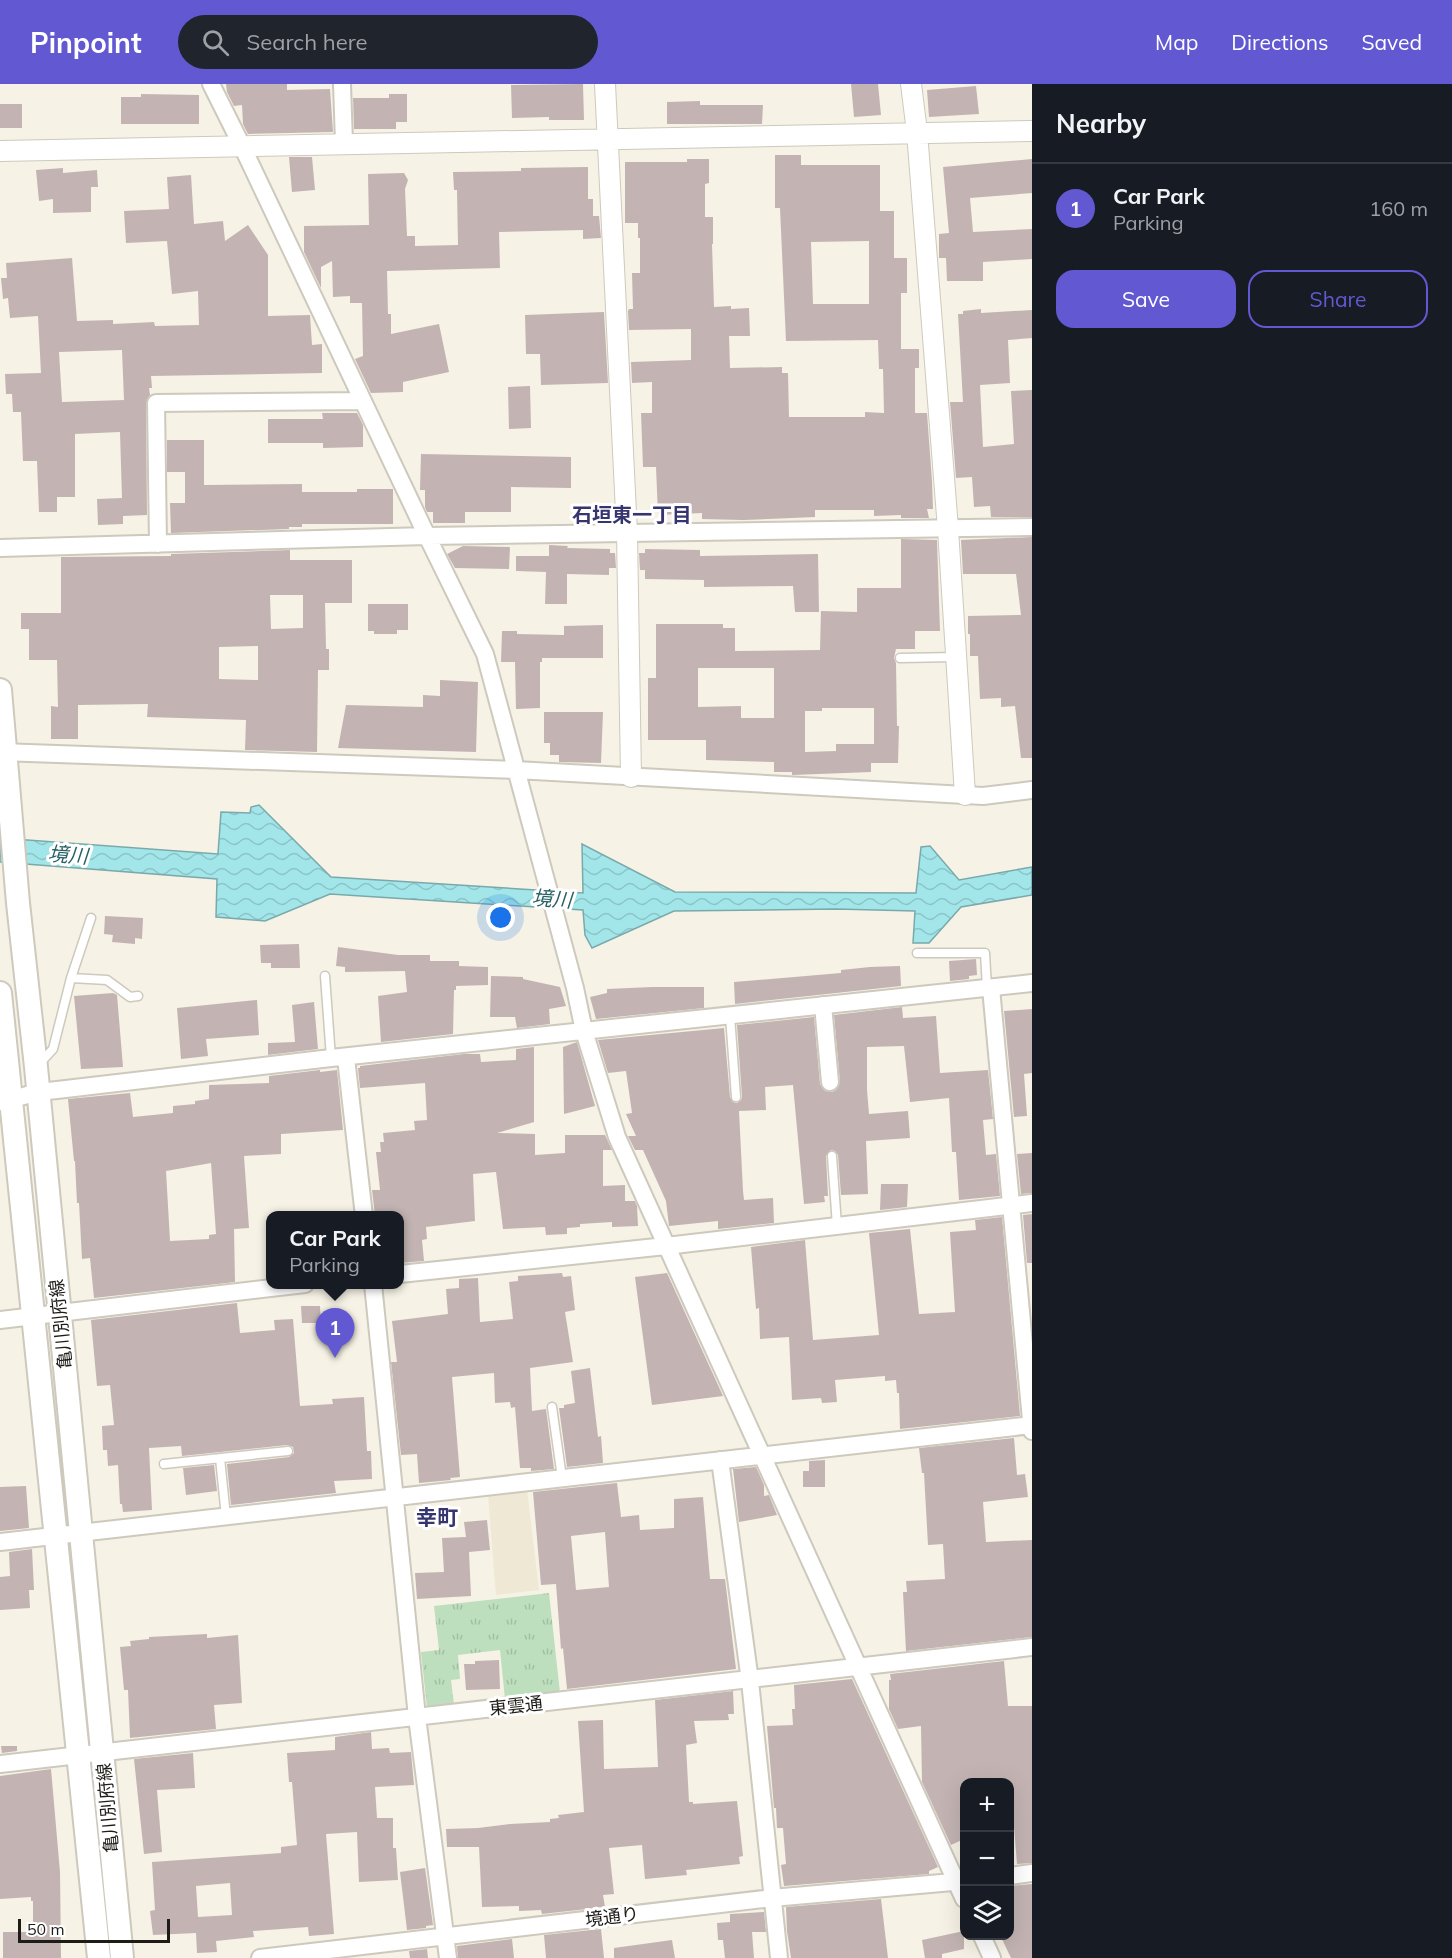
<!DOCTYPE html>
<meta charset="utf-8">
<style>
:root{--surface:#171b24;--page:#20242c;--text:#f1f3f6;--muted:#9ea1a6;--line:#363941;--accent:#6258d1}
body{margin:0;font-family:Mulish,"Noto Sans JP",sans-serif;background:var(--page);color:var(--text)}
.controls{position:absolute;right:18px;bottom:18px;display:grid;overflow:hidden;border-radius:12px;box-shadow:0 6px 24px #0002}
.controls button{width:54px;height:54px;display:grid;place-items:center;padding:0;border:0;border-bottom:2px solid var(--line);background:var(--surface);color:var(--text);font:30px sans-serif}
.scale{position:absolute;left:18px;bottom:15px;width:152px;box-sizing:border-box;padding-left:6px;border:3px solid #1d1c17;border-top:0;font-size:16px;line-height:21px;white-space:nowrap;color:#1d1c17;-webkit-text-stroke:4px #fff;paint-order:stroke}
.you{position:absolute;left:501px;top:834px;width:21px;height:21px;margin:-15px;border:4px solid #fff;border-radius:50%;background:#1a73e8;box-shadow:0 0 0 9px #1a73e833}
.badge{display:grid;place-items:center;width:39px;height:39px;border-radius:50%;background:var(--accent);color:#fff;font-size:20px;font-weight:700}
.pin{position:absolute;translate:-50% -50px;filter:drop-shadow(0 2px 3px #0008)}
.pin::after{content:'';position:absolute;top:32px;width:21px;height:18px;background:inherit;clip-path:polygon(0 0,100% 0,50% 100%)}
.popup{position:absolute;left:266px;top:1127px;width:138px;height:78px;box-sizing:border-box;display:grid;place-content:center;border-radius:12px;background:var(--surface);filter:drop-shadow(0 2px 4px #0005);font-size:20px;white-space:nowrap;color:var(--muted)}
.popup b{font-size:22px;color:var(--text)}
.popup::after{content:'';position:absolute;left:50%;top:100%;margin-left:-12px;border:12px solid transparent;border-top-color:var(--surface)}
.list{margin:0;padding:0;list-style:none}
h2{display:flex;justify-content:space-between;align-items:center;height:78px;margin:0;padding:0 24px;font-size:26px}
h2 small{font-size:20px;font-weight:400;color:var(--muted)}
.list li{display:grid;grid-template-columns:39px 1fr auto;gap:18px;align-items:center;box-sizing:border-box;height:90px;padding:0 24px;border-top:2px solid var(--line)}
.list b{display:block;font-size:22px;white-space:nowrap}
.list p{margin:0;font-size:20px;white-space:nowrap;color:var(--muted)}
.list em{font-size:20px;font-style:normal;color:var(--muted)}
.actions{display:flex;gap:12px;padding:18px 24px}
.actions a{flex:1;padding:14px 0;border:2px solid var(--accent);border-radius:18px;text-align:center;font-size:21px;color:var(--accent)}
.actions .main{background:var(--accent);color:#fff}
.icon{flex:none;width:33px;height:33px;fill:none;stroke:currentColor;stroke-width:2;stroke-linecap:round;stroke-linejoin:round}
.map{position:relative;flex:none;width:1032px;height:1874px;overflow:hidden}
header{display:flex;align-items:center;gap:36px;box-sizing:border-box;height:84px;padding:0 30px;background:var(--accent);color:#fff}
header strong{font-size:28px}
nav{display:flex;gap:33px;margin-inline-start:auto;font-size:21px}
.search{width:420px;height:54px;background:var(--page);display:flex;align-items:center;gap:15px;box-sizing:border-box;padding:0 21px;border-radius:33px;color:var(--muted);font-size:22px}
main{display:flex}
aside{flex:1;background:var(--surface)}
.map>svg:first-child{display:block}
.built{fill:#eee8d4}
.grass{fill:url(#grass-tufts)}
.water{fill:url(#water-waves);stroke:#7aa9ab;stroke-width:1.5}
.building{fill:#c3b4b3;fill-rule:evenodd}
.lines{fill:none;stroke-linecap:round;stroke-linejoin:round}
.service-casing{stroke:#cdc9bd;stroke-width:11}
.minor-casing{stroke:#cdc9bd;stroke-width:20}
.tertiary-casing{stroke:#cdc9bd;stroke-width:22}
.secondary-casing{stroke:#cdc9bd;stroke-width:26}
.service{stroke:#fff;stroke-width:8}
.minor{stroke:#fff;stroke-width:16}
.tertiary{stroke:#fff;stroke-width:20}
.secondary{stroke:#fff;stroke-width:22}
.labels{text-anchor:middle;stroke-width:6;stroke-linejoin:round;paint-order:stroke}
.street-label{font-size:18px;fill:#1d1c17;stroke:#fff}
.neighbourhood-label{font-size:20px;font-weight:bold;fill:#373570;stroke:#fff}
.water-label{font-size:20px;font-style:italic;fill:#286164;stroke:#fff}
.quarter-label{font-size:21px;font-weight:bold;fill:#373570;stroke:#fff}
</style>
<header>
<strong>Pinpoint</strong>
<div class="search"><svg class="icon" aria-label="search" viewBox="0 0 24 24"><circle cx="10" cy="10" r="6"/><path d="M15 15l6 6"/></svg>Search here</div>
<nav><a>Map</a><a>Directions</a><a>Saved</a></nav>
</header>
<main>
<div class="map">
<svg width="1032" height="1874" viewBox="0 0 1032 1874">
<defs>
<pattern id="grass-tufts" width="24" height="20" patternUnits="userSpaceOnUse" patternTransform="scale(1.5)"><rect width="24" height="20" fill="#bddfbd"/><path d="M3 7l-1-3M5 7V3M7 7l1-3M15 17l-1-3M17 17v-4M19 17l1-3" fill="none" stroke="#a2bfa2"/></pattern>
<pattern id="water-waves" width="16" height="10" patternUnits="userSpaceOnUse" patternTransform="scale(1.5)"><rect width="16" height="10" fill="#a2e6ea"/><path d="M0 5q4-4 8 0t8 0" fill="none" stroke="#8bc5c8"/></pattern>
</defs>
<rect width="100%" height="100%" fill="#f6f2e5"/>
<path class="built" d="M527,1406L539,1506L496,1511L488,1410Z"/>
<path class="grass" d="M549,1509L560,1609L505,1615L500,1566L458,1571L460,1595L451,1596L454,1621L427,1624L421,1568L439,1566L434,1522Z"/>
<path class="water" d="M259,721L331,793L583,809L582,760L675,808L916,809L921,763L930,762L959,796L1032,783V811L961,823L929,859H913L915,827L836,825L674,827L592,864L585,851L583,826L330,810L265,837L216,833L217,795L0,778V754L218,770L221,728L250,729L251,723Z"/>
<path class="building" d="M226,0H287V6L330,5L333,48L248,50L243,40L242,21L234,22L227,8Z
M583,0L584,36H549V33L512,34L511,1Z
M851,0H878L881,31L854,33Z
M976,2L979,30L929,33L927,6Z
M141,10L199,11V40H121V13H141Z
M389,10H407V38H396V45H354L353,14H389Z
M700,17V21H763L762,40H667V18Z
M0,20H22V44H0Z
M775,71H801V81H880V127H894V174H907V209H901V265H919V284H915V329H927L932,397L933,425H927L929,434H901V431L874,432V426H815V433L743,436L702,435V429L658,431L656,383H643L641,329H652V298L632,299L631,278L691,276V245L629,246L628,227L629,225H633L632,189H640V154H638V139H625V78H687V75H709V99L705,100V133H713V160H712L714,223L731,222V225L749,224L750,252H729L730,284L782,283V289H788L789,333H865V328L884,329L883,285H879L878,256L786,257L780,124H775ZM869,157V220H813L811,158Z
M289,73H312L315,106L292,108Z
M1032,75V109L970,114L973,148L1032,145V175L983,178V197H947L946,174H939V150L949,149L943,83Z
M588,83V115H593V132H599L601,154L583,155V146L499,148L500,184L387,187L388,230H391V250L439,240L449,288L403,298V308L371,309L355,275L363,272L362,219H350V212L333,213L332,177L321,183V204L304,168V142L369,141L368,90L404,89L408,96L405,105L407,152H415V162L458,161L457,106H454L453,88L521,87V84Z
M63,84V89L97,86L98,103H91V128L53,129V115L39,117L36,86Z
M191,91L194,140L223,137L225,157L248,141L268,171V232L310,231L312,261L322,260V289L151,292L152,304H149L150,311L146,319L147,431L123,432V440L98,441L97,415L122,414L120,348L75,350V413H57V428H39L37,377H23L21,328H13L12,310H6L5,290L41,289L38,232L10,234L8,214L3,215L1,194H7L6,179L72,174L77,237L113,236V240L154,238L155,242L199,241L198,207L172,210L167,157L126,159L124,127L169,125L167,93ZM122,266L124,316L62,318L59,268Z
M981,225V229L1032,226V254L1008,256L1010,299L980,301L983,363L1014,360L1011,307L1032,306V433H991L990,422L974,423L972,393L956,394L950,318H963L958,230H963V227Z
M604,228L608,299L541,301L540,270H526L525,231Z
M530,302L531,344L509,345L508,303Z
M322,329H357L363,341V363L323,364V359H268V335H323Z
M167,356H204V401L302,400V408H357V405H393V440H302V443H289V445L171,449L170,419H185V388H167Z
M421,370L571,373V404L511,403V428H465V439H433V428H427L425,423V406H420Z
M1032,453V674H1021L1015,622L1001,623V614L980,615L978,572H970V550H968V532L1021,531L1016,490H963L961,456Z
M901,455L937,456L940,547H915V565H896L894,574L896,579L897,642H899L898,679H871V688L792,691V688H774V678L706,676V656H648V594H656V540H723V544H735V567L820,566L821,527L857,528V504H901ZM698,584H774V634H741V622L698,623ZM822,624H874V660H836V667L805,668V627H822Z
M549,461L568,462L567,464L610,465V469H615L616,484H609V491L567,490V520H545L546,488L516,487V472H549Z
M463,462L510,463L509,485L455,484L447,470Z
M645,465L700,466V472L818,470L819,528H795L793,502L704,503V496L645,495V486H640L639,469H645Z
M290,466V476H352V519H325L326,565H329V586H318L317,668L245,666L246,636L147,633L148,620L78,621V655H51V622L58,623L57,576H29V545H21V529H61V473L171,472V470ZM270,511H303V544L271,545ZM258,562V596L219,595V563Z
M368,520H408V546H397V550H374V547H368Z
M603,541V574H542V578H540V624L516,625L515,578H501L502,547H517V550L564,551V542Z
M440,596L478,598L476,668L338,664L346,621L423,623V611L440,612Z
M544,628H603L601,679L559,678V671H550V659H544Z
M105,832L143,834L142,855L135,854V860L112,858L113,851L104,850Z
M299,860L300,884H271V879H261L260,861Z
M338,863L398,871H430V877H459V882L488,883V901L456,902V906H454L453,950L381,958L378,912L407,908L405,887L345,888V883L336,882Z
M976,875L977,891L969,892V895L950,897L949,877Z
M900,882L901,902L735,920L734,898L841,889V886L870,883Z
M491,892L523,893V895L560,903L566,922L549,925L550,940L517,944L515,933H490Z
M652,903H704V924L596,935L590,913L607,909V905Z
M113,909L117,911L123,983L81,985L74,912Z
M257,916L259,951L206,955L208,972L181,975L177,924Z
M314,918L318,965L268,971V959L295,958L292,921Z
M902,923L903,934L936,932L940,989L988,986L993,1035L983,1036L986,1071L996,1070L1000,1112L959,1116L956,1068H952L949,1014L910,1018L904,962L867,963V1006L869,1030L908,1027L910,1054L866,1057L868,1110L841,1111L838,1071L835,1067L831,1066L826,1072L828,1112H824L825,1118L804,1120L793,1001L765,1003L766,1026L739,1027L743,1107L744,1116L773,1114L774,1139L718,1145V1137L669,1142L666,1117L643,1066H635L628,1052H636L626,1030L632,1029L626,987L608,989L598,956L724,944L730,1013L733,1018L737,1019L741,1016L742,1013L737,941L814,933L820,1000L825,1007L832,1008L836,1006L840,998L834,931Z
M1032,925V989L1024,990L1027,1032L1014,1033L1004,927Z
M577,958L595,1022L564,1030L563,963Z
M534,963V1038L497,1049L535,1050V1071L565,1069V1051H605L612,1066H603V1102L625,1101V1117H635L637,1122L638,1142L612,1143V1138L580,1140V1143L567,1144V1150L546,1151L545,1143L503,1145L496,1088L473,1090L475,1137L426,1143L427,1155L422,1156L424,1177L399,1179V1131H375L372,1106H380L376,1068H381L380,1058H384L383,1049L415,1046L414,1037L427,1036L425,999L360,1004L358,984H360V982L464,970H480L481,978L516,976V965Z
M320,986V988L337,986L343,1046L281,1050V1070L244,1072L249,1144L234,1145L235,1198L94,1214L90,1174L82,1175L79,1119H77L75,1077H74L68,1015L130,1009L133,1033L173,1029V1022L195,1020V1017L209,1015V1001L269,999V992ZM211,1079L216,1150L209,1151V1155L170,1157L166,1087Z
M1032,1069V1109L1021,1110L1017,1070Z
M881,1100H908L907,1123L880,1126Z
M1032,1130V1179H1027L1023,1131Z
M1002,1133L1020,1332L900,1345L899,1309H897L896,1296L885,1297V1292L835,1296L837,1318L822,1319L821,1314L792,1316L789,1253L760,1255L759,1224L756,1225L751,1163L805,1156L813,1256L879,1251L869,1149L910,1145L919,1230L955,1228L950,1148L976,1146L975,1136Z
M562,1189L563,1193L571,1192L575,1226L565,1228L573,1278L530,1284L532,1327L546,1325L554,1385L531,1387V1384H520L515,1323L511,1324L510,1318L495,1319L494,1289L452,1293L460,1393L450,1394L451,1396L419,1399L417,1370L401,1371L391,1278H397L392,1237L448,1230L446,1205L459,1204V1195L478,1194L480,1238L513,1235L509,1198L518,1197V1192Z
M667,1189L723,1312L652,1321L635,1193Z
M237,1219L240,1249L275,1246L274,1236L293,1235L300,1322L333,1320L332,1315L364,1313L367,1367H371L372,1395L334,1397L336,1409L231,1421L227,1380L289,1373L294,1369L293,1363L287,1361L182,1372L181,1362L149,1364L152,1426L123,1428L122,1420H120L118,1381L108,1382L107,1366H103L102,1342L114,1341L110,1301L97,1302L91,1236Z
M301,1222H320L321,1239H302Z
M590,1284L598,1353L601,1352L603,1379L567,1383L559,1324H564V1321L575,1319L571,1287Z
M1014,1354L1017,1391L1025,1390L1028,1413L983,1418L986,1458L1032,1456V1553L906,1567L903,1508H907L906,1497L945,1495L943,1460L928,1461L924,1389H922L919,1364Z
M825,1376V1403H803V1387H809V1377Z
M214,1381L217,1407L186,1411L183,1384Z
M756,1383L764,1401V1412L769,1411L777,1431L739,1438L733,1385Z
M617,1399L621,1433L639,1431L640,1446L674,1444V1415L703,1413L710,1495H725L736,1585L567,1605L563,1564L561,1565L556,1500L541,1501L533,1408ZM605,1448L609,1503L576,1506L571,1452Z
M26,1402L29,1444L0,1447V1403Z
M487,1436L490,1466L469,1468L471,1512L417,1515L415,1489L444,1488L442,1454L466,1453L464,1438Z
M32,1465L34,1506H29L30,1524L0,1526V1493L10,1492L9,1468Z
M207,1550V1554L238,1551L242,1619L214,1621L216,1645L130,1654L128,1606H124L120,1563L131,1562L130,1557L149,1555V1553Z
M499,1576L500,1605L466,1606L464,1580H475V1577Z
M1004,1577L1008,1622H1032V1779L1017,1780L1014,1743H1010V1698H964V1755L951,1761L922,1698L921,1642L898,1645L889,1625V1596H891L890,1590Z
M852,1595L938,1783L929,1787V1790L784,1802L781,1781L786,1780L783,1744H777L776,1724H774L767,1642L793,1641L792,1625H795L794,1601Z
M733,1607L734,1630H728L729,1636L694,1637L697,1659L686,1661L689,1718H693V1720L737,1717L743,1772L739,1773L740,1780L686,1786L687,1791L645,1795L642,1761L609,1764L614,1810L603,1811L605,1823L542,1830L541,1826L519,1827V1822L482,1823L479,1763H447L446,1745L478,1744L510,1740L550,1738V1735L559,1734L558,1731L584,1728L578,1637L603,1636L604,1685L658,1683L655,1616Z
M371,1648L372,1665L389,1664L390,1669L411,1668L414,1701L375,1703L377,1734H393V1764H396L398,1796L359,1798L357,1748L326,1750L334,1850L309,1852L308,1843L253,1847L254,1853L216,1857L217,1868L197,1869L196,1849L153,1851L150,1827L155,1826L152,1778L281,1769V1763L297,1761L292,1698H289L287,1669L335,1666V1653ZM230,1799L232,1831L198,1833L196,1802Z
M1,1662H17V1667L2,1669Z
M193,1669L195,1704L157,1706L162,1768L144,1770L134,1675Z
M51,1685L60,1788L61,1874H3V1848H33V1817H31V1813L0,1815V1692Z
M425,1784L433,1841L426,1842V1844L407,1846L400,1788Z
M1032,1800V1874H1011L1000,1851H1010V1802Z
M881,1815L888,1874H791L787,1847L786,1823Z
M764,1828L766,1848H752L754,1874H725L723,1856H718L717,1839L730,1838V1830Z
M601,1845L604,1874H546L544,1851Z
M964,1847V1865L942,1870V1874H925L922,1856Z
M512,1855L514,1874H458L457,1862Z
M672,1856L675,1874H614V1864Z
M427,1865L428,1874H410L409,1867Z"/>
<g class="lines">
<defs>
<path id="service" d="M900,574L956,573
M917,869H985L987,904
M325,892L331,974
M71,894L107,896L130,913L138,912
M730,932L736,1013
M39,980L53,965L71,894L91,834
M832,1072L837,1142
M552,1323L562,1394
M220,1374L226,1433
M164,1380L288,1367"/>
<path id="minor" d="M211,0L242,62L427,452L485,570L575,904L584,947L617,1053L964,1815
M342,0L344,59
M158,460L156,319L363,317
M0,464L427,452L1032,443
M0,668L516,686L983,712L1032,706
M991,904L1032,1347
M823,921L830,998
M346,974L364,1132
M2,1018L38,1008L57,1006L331,974L1032,899
M400,1190L666,1162L1032,1119
M373,1200L417,1633L448,1874
M0,1236L305,1200
M720,1376L750,1597L779,1874
M0,1458L1032,1341
M0,1680L1032,1563
M1010,1792L1032,1789
M982,1852L992,1874
M260,1874L772,1814L964,1797"/>
<path id="tertiary" d="M605,0L627,449L631,693
M911,0L917,48L948,445L965,711
M0,67L1032,47"/>
<path id="secondary" d="M0,606L18,819L36,983L122,1874
M0,909L99,1874"/>
</defs>
<use href="#service" class="service-casing"/>
<use href="#minor" class="minor-casing"/>
<use href="#tertiary" class="tertiary-casing"/>
<use href="#secondary" class="secondary-casing"/>
<use href="#service" class="service"/>
<use href="#minor" class="minor"/>
<use href="#tertiary" class="tertiary"/>
<use href="#secondary" class="secondary"/>
</g>
<g class="labels">
<g class="street-label">
<text transform="translate(61 1240) rotate(-96)" y="6">亀川別府線</text>
<text transform="translate(516 1622) rotate(-6)" y="6">東雲通</text>
<text transform="translate(108 1724) rotate(-95)" y="6">亀川別府線</text>
<text transform="translate(612 1833) rotate(-7)" y="6">境通り</text>
</g>
<g class="neighbourhood-label">
<text x="632" y="438">石垣東一丁目</text>
</g>
<g class="water-label">
<text transform="translate(68 771) rotate(4)" y="7">境川</text>
<text transform="translate(552 815) rotate(4)" y="7">境川</text>
</g>
<g class="quarter-label">
<text x="437" y="1441">幸町</text>
</g>
</g>
</svg>
<div class="controls">
<button>+</button>
<button>−</button>
<button><svg class="icon" aria-label="layers" viewBox="0 0 24 24"><path d="M12 4l9 5-9 5-9-5zM3 14l9 5 9-5"/></svg></button>
</div>
<div class="scale">50 m</div>
<div class="you"></div>
<div class="pin badge" style="left:335px;top:1274px">1</div>
<div class="popup"><b>Car Park</b>Parking</div>
</div>
<aside>
<h2>Nearby<small></small></h2>
<ul class="list">
<li><span class="badge">1</span><div><b>Car Park</b><p>Parking</p></div><em>160 m</em></li>
</ul>
<div class="actions"><a class="main">Save</a><a>Share</a></div>
</aside>
</main>
